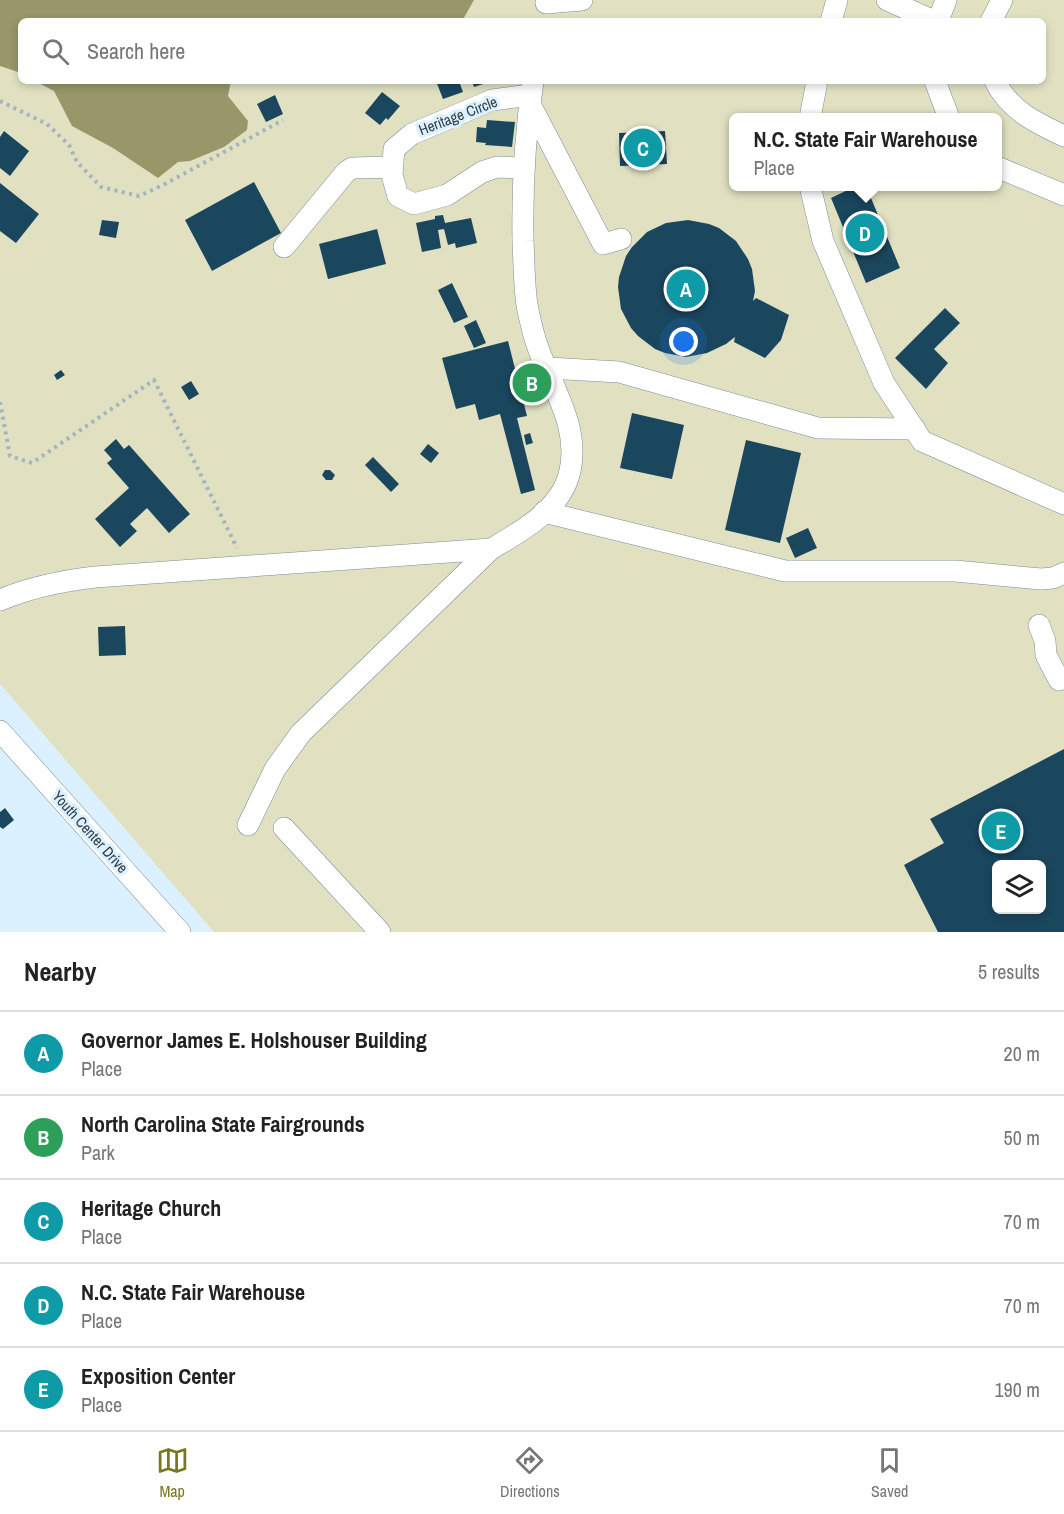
<!DOCTYPE html>
<style>
:root{--surface:#fff;--page:#f6f6f6;--text:#222;--muted:#767676;--line:#e0e0e0;--accent:#7a771c}
body{margin:0;font-family:"Archivo Narrow",sans-serif;background:var(--page);color:var(--text)}
.controls{position:absolute;right:18px;bottom:18px;display:grid;overflow:hidden;border-radius:9px;box-shadow:0 3px 9px #0003}
.controls button{width:54px;height:54px;display:grid;place-items:center;padding:0;border:0;border-bottom:2px solid var(--line);background:var(--surface);color:var(--text);font:30px sans-serif}
.you{position:absolute;left:684px;top:342px;width:21px;height:21px;margin:-15px;border:4px solid #fff;border-radius:50%;background:#1a73e8;box-shadow:0 0 0 9px #1a73e833}
.badge{display:grid;place-items:center;width:39px;height:39px;border-radius:50%;background:var(--accent);color:#fff;font-size:20px;font-weight:700}
.pin{position:absolute;translate:-50% -50%;border:3px solid #fff;box-shadow:0 2px 6px #0006}
.popup{position:absolute;left:729px;top:113px;width:273px;height:78px;box-sizing:border-box;display:grid;place-content:center;border-radius:9px;background:var(--surface);filter:drop-shadow(0 2px 4px #0005);font-size:20px;white-space:nowrap;color:var(--muted)}
.popup b{font-size:22px;color:var(--text)}
.popup::after{content:'';position:absolute;left:50%;top:100%;margin-left:-12px;border:12px solid transparent;border-top-color:var(--surface)}
.list{margin:0;padding:0;list-style:none}
h2{display:flex;justify-content:space-between;align-items:center;height:78px;margin:0;padding:0 24px;font-size:26px}
h2 small{font-size:20px;font-weight:400;color:var(--muted)}
.list li{display:grid;grid-template-columns:39px 1fr auto;gap:18px;align-items:center;box-sizing:border-box;height:84px;padding:0 24px;border-top:2px solid var(--line)}
.list b{display:block;font-size:22px;white-space:nowrap}
.list p{margin:0;font-size:20px;white-space:nowrap;color:var(--muted)}
.list em{font-size:20px;font-style:normal;color:var(--muted)}
.icon{flex:none;width:33px;height:33px;fill:none;stroke:currentColor;stroke-width:2;stroke-linecap:round;stroke-linejoin:round}
.map{position:relative;flex:none;width:1064px;height:932px;overflow:hidden}
.search{position:absolute;background:var(--surface);box-shadow:0 3px 9px #0003;left:18px;right:18px;top:18px;height:66px;display:flex;align-items:center;gap:15px;box-sizing:border-box;padding:0 21px;border-radius:9px;color:var(--muted);font-size:22px}
.sheet{height:498px;background:var(--surface)}
nav{display:flex;justify-content:space-around;align-items:center;box-sizing:border-box;height:84px;border-top:2px solid var(--line);background:var(--surface);font-size:16px;color:var(--muted)}
nav a{display:grid;justify-items:center;gap:3px}
nav .on{color:var(--accent)}
.map>svg:first-child{display:block}
.green{fill:#e1e1c2;fill-rule:evenodd}
.water{fill:#98976a}
.building{fill:#1a465e;fill-rule:evenodd}
.lines{fill:none;stroke-linecap:round;stroke-linejoin:round}
.minor-casing{stroke:#798d9a;stroke-width:22}
.path{stroke:#a2b4bf;stroke-width:4;stroke-dasharray:3 4.5;stroke-linecap:butt}
.minor{stroke:#fff;stroke-width:21}
.labels{text-anchor:middle;stroke-width:6;stroke-linejoin:round;paint-order:stroke}
.street-label{font-size:15px;fill:#323b40;stroke:#dbf1ff}
</style>
<div class="map">
<svg width="1064" height="932" viewBox="0 0 1064 932">
<rect width="100%" height="100%" fill="#dbf1ff"/>
<path class="green" d="M0,0H1064V932H214L0,684ZM21,21H1043V81H21ZM733,118H997V186H733ZM996,864H1042V910H996Z"/>
<path class="water" d="M0,0H474L462,21H21V73L0,66Z
M35,81H231L228,96L248,121L247,130L224,147L190,161L178,162L158,178L113,148L72,126L54,91Z"/>
<path class="building" d="M436,81H459L463,92L443,99Z
M472,81H492L474,87Z
M382,92L400,106L388,120L386,118L380,125L365,113Z
M275,95L283,114L266,122L257,104Z
M487,120L515,122L512,147L485,145L486,143L476,142L477,127L486,128Z
M4,131L29,151L10,176L0,168V137Z
M665,131L667,164L620,166L619,133Z
M254,182L281,233L212,271L185,220Z
M0,183L39,214L16,243L0,231Z
M856,186H866L900,268L866,283L831,198Z
M443,215L445,223L471,218L477,243L456,248L455,243L448,245L444,229L438,230L441,248L422,252L416,223L435,219V216Z
M102,220L119,222L116,238L99,235Z
M688,220L709,224L719,228L736,241L748,259L752,269L755,291L753,301L756,298L789,315L781,340L765,358L734,342L735,337L726,344L707,353L686,357L665,353L655,349L638,336L631,328L621,309L618,287L619,277L626,256L632,247L647,232L666,223Z
M377,229L386,264L328,279L319,244Z
M452,283L468,317L454,323L438,290Z
M945,308L960,323L934,349L948,363L926,389L895,358Z
M476,320L486,343L474,348L464,326Z
M508,341L527,416L517,418L535,490L521,494L500,414L479,420L475,404L456,409L442,358Z
M61,370L65,375L57,380L54,375Z
M191,381L199,394L189,400L181,387Z
M632,413L684,425L672,479L620,468Z
M530,433L533,443L526,445L524,435Z
M116,439L124,449L129,445L190,514L169,533L147,508L130,524L137,531L120,547L95,519L129,488L107,463L112,459L104,450Z
M746,440L801,453L780,543L725,530Z
M428,444L439,453L431,463L420,454Z
M373,457L399,484L391,492L365,465Z
M325,470H330L335,475L332,480H326L322,475Z
M808,528L817,548L795,558L786,538Z
M125,626L126,655L99,656L98,627Z
M1064,749V932H938L904,865L944,843L930,819ZM996,864H1042V910H996Z
M5,808L14,820L3,829L0,827V812Z"/>
<g class="lines">
<defs>
<path id="minor" d="M887,0L934,21
M546,3L582,0
M831,21L837,0
M938,21L946,0
M991,21L1002,0
M935,81L949,118
M995,81C1009,110 1036,123 1064,136
M530,104L603,244L621,239
M810,118L817,81
M997,167L1064,195
M523,168L497,167L482,172L447,195L414,204L398,196L392,175L394,149L412,134L492,100L531,95
M810,186L823,241L884,383L922,441L1064,504
M284,247L346,172L352,168L392,167
M548,368L619,372L818,428L915,429
M544,512L785,571H955L1041,579L1053,578L1064,573
M0,600C31,587 61,581 95,577L491,549C520,532 559,511 569,475C581,431 555,392 540,353C534,338 530,321 527,305C524,284 524,262 523,241C522,187 525,134 533,81
M1039,625L1045,641L1046,655L1059,680
M0,731L180,932
M248,825L275,769L301,733L491,549
M284,828L380,932"/>
</defs>
<use href="#minor" class="minor-casing"/>
<path class="path" d="M0,101L47,124L69,145L77,162L101,187L139,196L163,185L283,120
M0,402L10,456L32,463L154,380L237,548"/>
<use href="#minor" class="minor"/>
</g>
<g class="labels">
<g class="street-label">
<text transform="translate(458 116) rotate(-21)" y="5">Heritage Circle</text>
<text transform="translate(90 832) rotate(48)" y="5">Youth Center Drive</text>
</g>
</g>
</svg>
<div class="controls">
<button><svg class="icon" aria-label="layers" viewBox="0 0 24 24"><path d="M12 4l9 5-9 5-9-5zM3 14l9 5 9-5"/></svg></button>
</div>
<div class="you"></div>
<div class="pin badge" style="left:686px;top:289px;background:#0f9aa8">A</div>
<div class="pin badge" style="left:532px;top:383px;background:#2e9e5b">B</div>
<div class="pin badge" style="left:643px;top:148px;background:#0f9aa8">C</div>
<div class="pin badge" style="left:865px;top:233px;background:#0f9aa8">D</div>
<div class="popup"><b>N.C. State Fair Warehouse</b>Place</div>
<div class="pin badge" style="left:1001px;top:831px;background:#0f9aa8">E</div>
<div class="search"><svg class="icon" aria-label="search" viewBox="0 0 24 24"><circle cx="10" cy="10" r="6"/><path d="M15 15l6 6"/></svg>Search here</div>
</div>
<section class="sheet">
<h2>Nearby<small>5 results</small></h2>
<ul class="list">
<li><span class="badge" style="background:#0f9aa8">A</span><div><b>Governor James E. Holshouser Building</b><p>Place</p></div><em>20 m</em></li>
<li><span class="badge" style="background:#2e9e5b">B</span><div><b>North Carolina State Fairgrounds</b><p>Park</p></div><em>50 m</em></li>
<li><span class="badge" style="background:#0f9aa8">C</span><div><b>Heritage Church</b><p>Place</p></div><em>70 m</em></li>
<li><span class="badge" style="background:#0f9aa8">D</span><div><b>N.C. State Fair Warehouse</b><p>Place</p></div><em>70 m</em></li>
<li><span class="badge" style="background:#0f9aa8">E</span><div><b>Exposition Center</b><p>Place</p></div><em>190 m</em></li>
</ul>
</section>
<nav>
<a class="on"><svg class="icon" aria-label="map" viewBox="0 0 24 24"><path d="M3 6l6-2 6 2 6-2v14l-6 2-6-2-6 2zM9 4v14M15 6v14"/></svg>Map</a>
<a><svg class="icon" aria-label="directions" viewBox="0 0 24 24"><path d="M12 3l9 9-9 9-9-9zM9 14v-3h6M13 9l2 2-2 2"/></svg>Directions</a>
<a><svg class="icon" aria-label="saved" viewBox="0 0 24 24"><path d="M7 4h10v16l-5-4-5 4z"/></svg>Saved</a>
</nav>
